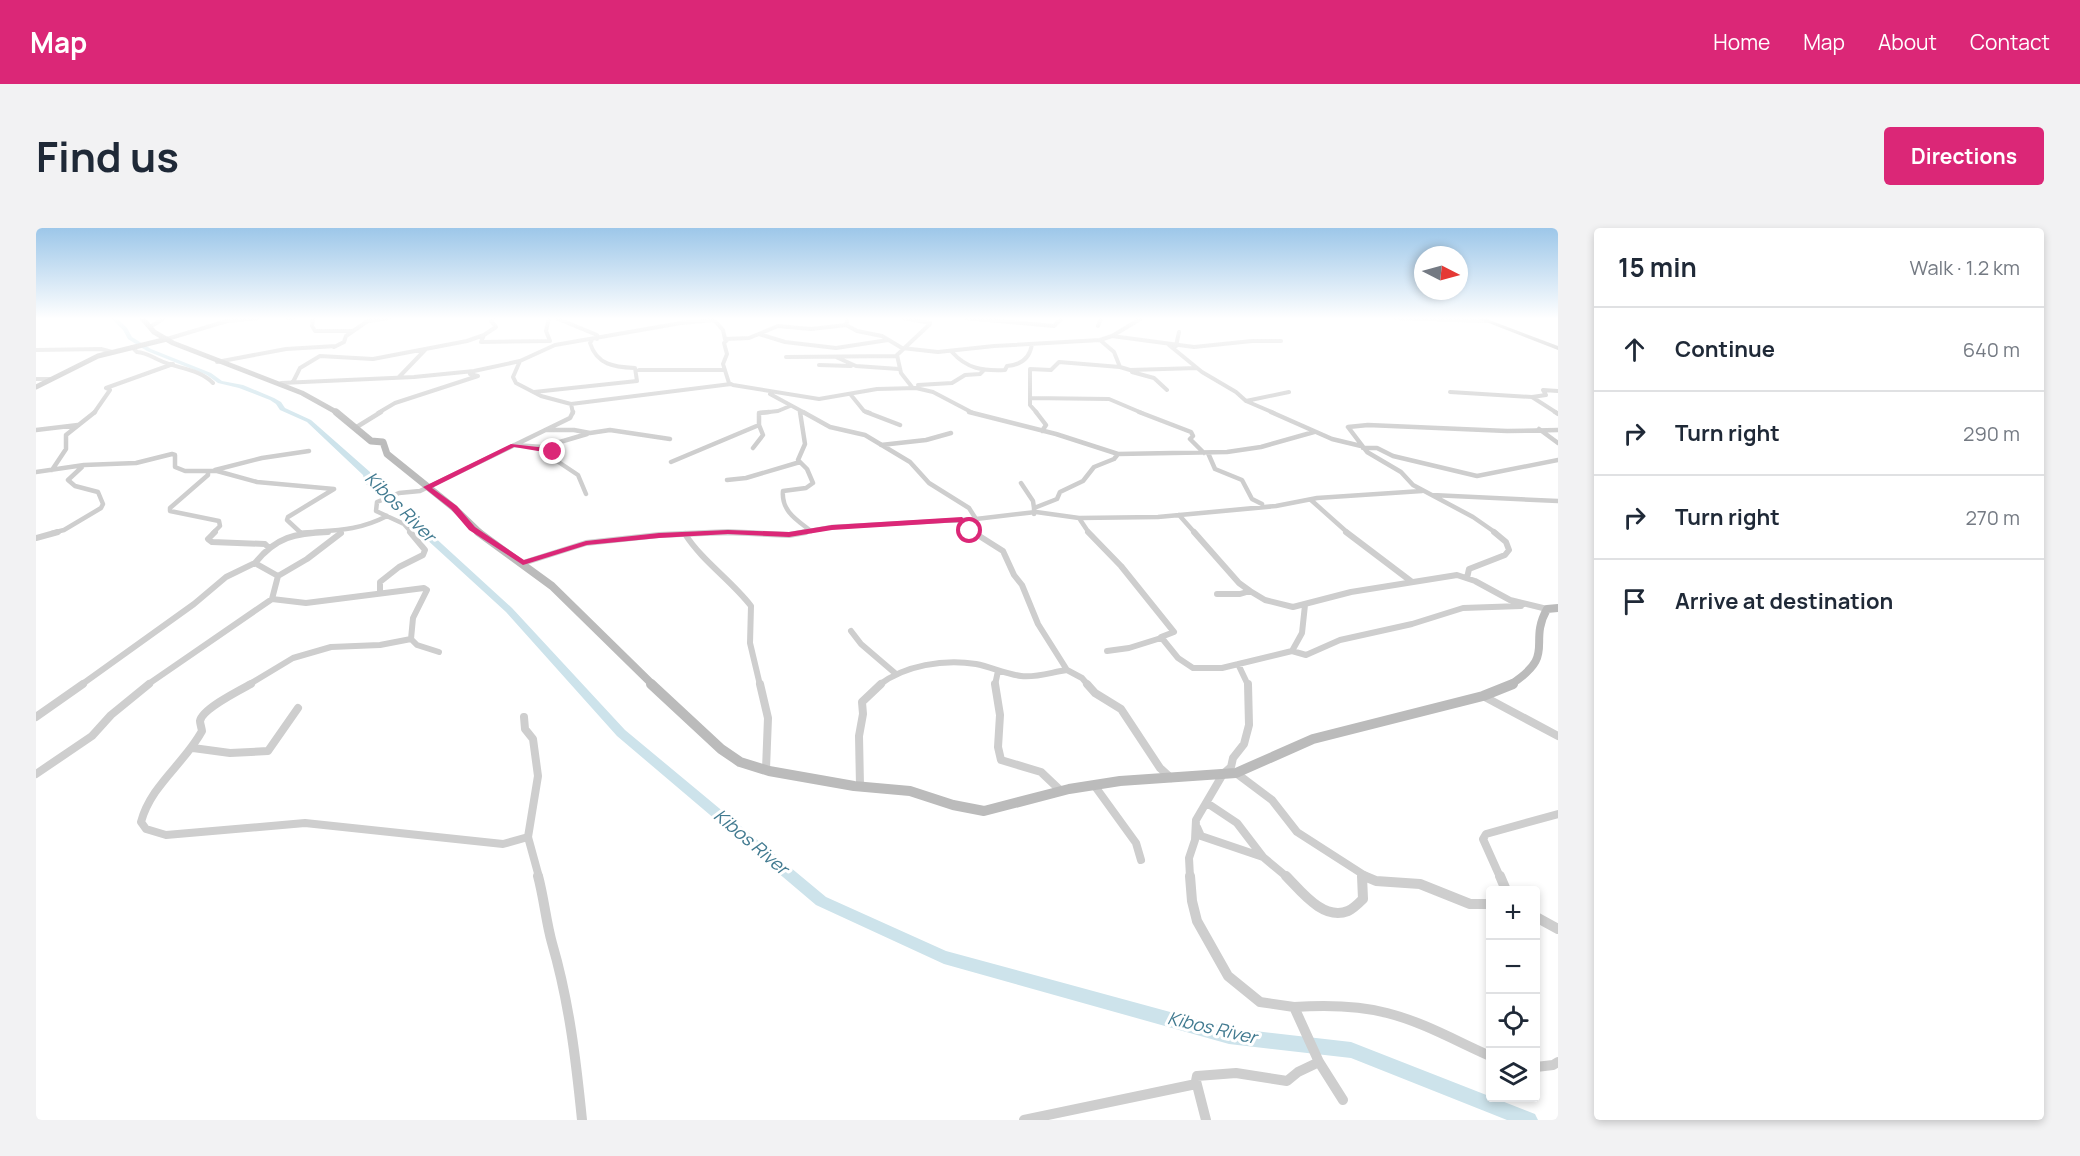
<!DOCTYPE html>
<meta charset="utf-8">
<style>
:root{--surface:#fff;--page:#f2f2f3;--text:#1f2937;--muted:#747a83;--line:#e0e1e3;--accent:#db2777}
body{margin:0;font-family:Manrope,sans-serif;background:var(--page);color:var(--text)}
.controls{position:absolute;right:18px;bottom:18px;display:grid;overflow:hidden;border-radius:6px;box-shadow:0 3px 9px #0003}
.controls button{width:54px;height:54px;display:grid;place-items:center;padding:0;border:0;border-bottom:2px solid var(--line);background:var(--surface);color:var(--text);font:30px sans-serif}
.compass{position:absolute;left:1378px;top:18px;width:54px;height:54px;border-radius:50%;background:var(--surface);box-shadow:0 3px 9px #0003;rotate:96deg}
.stop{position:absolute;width:18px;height:18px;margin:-14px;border:4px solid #db2777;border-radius:50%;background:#fff}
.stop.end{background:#db2777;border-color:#fff;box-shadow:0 2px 6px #0008}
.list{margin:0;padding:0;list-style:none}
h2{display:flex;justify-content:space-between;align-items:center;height:78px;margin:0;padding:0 24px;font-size:26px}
h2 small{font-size:20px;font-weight:400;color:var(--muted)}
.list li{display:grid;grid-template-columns:39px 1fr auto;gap:18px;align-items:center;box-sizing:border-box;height:84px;padding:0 24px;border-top:2px solid var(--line)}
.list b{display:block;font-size:22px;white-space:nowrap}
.list em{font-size:20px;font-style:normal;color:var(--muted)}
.icon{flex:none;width:33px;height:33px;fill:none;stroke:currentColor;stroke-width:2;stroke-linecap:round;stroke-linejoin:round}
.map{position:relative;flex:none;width:1522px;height:892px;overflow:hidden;border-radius:6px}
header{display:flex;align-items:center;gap:36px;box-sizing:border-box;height:84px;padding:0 30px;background:var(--accent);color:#fff}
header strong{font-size:28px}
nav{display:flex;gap:33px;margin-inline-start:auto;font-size:21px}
.intro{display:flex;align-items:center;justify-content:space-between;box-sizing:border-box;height:144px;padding:0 36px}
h1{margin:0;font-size:42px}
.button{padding:15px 27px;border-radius:6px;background:var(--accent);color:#fff;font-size:21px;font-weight:700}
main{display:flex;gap:36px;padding:0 36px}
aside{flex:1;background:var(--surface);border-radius:6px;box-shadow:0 3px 9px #0003}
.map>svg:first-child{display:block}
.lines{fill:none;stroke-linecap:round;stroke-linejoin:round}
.river{fill:#cde3eb;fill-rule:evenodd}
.street-far4{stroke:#cecece;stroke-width:4}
.street-far3{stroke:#cecece;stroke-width:4.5}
.street-far2{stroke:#cecece;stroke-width:6}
.street-far1{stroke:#cecece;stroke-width:8}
.street{stroke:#cecece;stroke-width:10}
.secondary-far3{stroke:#bbb;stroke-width:5}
.secondary-far2{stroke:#bbb;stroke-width:7}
.secondary-far1{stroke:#bbb;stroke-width:8}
.secondary{stroke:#bbb;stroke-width:10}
.primary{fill:#a9a9a9;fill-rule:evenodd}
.route{fill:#db2777}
.labels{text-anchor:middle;stroke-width:6;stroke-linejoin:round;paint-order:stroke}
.water-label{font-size:18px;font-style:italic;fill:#417a90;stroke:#fff}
</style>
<header>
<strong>Map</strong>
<nav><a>Home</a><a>Map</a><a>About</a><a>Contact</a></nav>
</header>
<div class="intro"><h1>Find us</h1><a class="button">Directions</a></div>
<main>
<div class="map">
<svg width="1522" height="892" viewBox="0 0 1522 892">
<rect width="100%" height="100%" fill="#fff"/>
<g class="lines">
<path class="river" d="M75,90H81L91,100L96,109L115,121L175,145L186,153L207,157L238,170L245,174L249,180L275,192L334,244L336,252L476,380L589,502L790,669L910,723L1193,800L1315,814L1499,886L1502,892H1471L1315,830L1193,816L908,736L780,677L581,508L470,384L329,255L327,247L271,194L244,182L240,176L234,172L203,160L182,155L171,147L111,123L92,111L87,102Z"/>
<path class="street-far4" d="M249,90H258
M277,90L276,98L279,103H316
M520,90L561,107V111
M868,90L894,95
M929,90L1018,98L1026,90
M1359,90L1452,93
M332,93L353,90
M810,97L821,103L846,108L866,120L902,124L958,118L1064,112L1076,108L1106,90
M1062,98L1065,90
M114,99L128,90
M723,106L749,114L800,120L852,112
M448,107L445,114L514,113L510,103L513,90
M1076,108L1158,119L1216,113H1245
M131,111L191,93L222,90
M691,112L688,115L691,126L687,136L693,155L697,157L783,171L841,161L880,160L897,164L937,185
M1064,112L1078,124L1084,139
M1133,117L1166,144L1200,164L1210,173
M1140,118L1143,104
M96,119L101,124C111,125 114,128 123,132C141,141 162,140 177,155
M298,119L308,114L310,108L336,90
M0,122L65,121L76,124
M916,124C931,141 947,143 969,142L971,138C985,137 994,130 996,116
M750,129L861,128
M800,129L820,138L863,141
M484,133L477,149L480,155L505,168L535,176L695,156
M181,134L250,121L300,118
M783,137L815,138
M603,142H689
M1096,144L1118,150L1131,162
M363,149L389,122
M0,151H16
M257,154L264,140L284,128L337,131L431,113L448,107L460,99L455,93L457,90
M245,155L378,149L438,143L484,133L519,117L645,95L678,92L687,102L689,111L713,110L742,98L775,101L810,97L812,90
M882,157L916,155L929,147L944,146L947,143
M876,159L865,145L861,127L894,96
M498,164L601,153L599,140C578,139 561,137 554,115L556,112
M1414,164L1496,169L1510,167L1507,162L1522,163
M734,166L769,185
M815,167L828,183L834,185
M1496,169L1521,185
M994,170L1073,171L1106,185
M535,176L537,185
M58,185L74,162L70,160L137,136
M342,185L359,175L442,148L434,146
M723,185L742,183L754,178
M1001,185L994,177V141L1015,142L1023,134L1084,139L1094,142L1161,140
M1238,185L1210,173L1253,164"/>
<path class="street-far3" d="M764,184L769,216L762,232L771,241L777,255L770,260L747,263C745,283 761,292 775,303
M767,184L794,199L829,207L874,234L893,255L933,280L940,291
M830,184L864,197
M933,184L1020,206L1082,226L1191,224L1225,219L1278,204
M1000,184L1010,197L1006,203
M1103,184L1155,204L1157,208L1154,211L1168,225
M1235,184L1296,211L1325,218
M1519,184L1522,186
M319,200L345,184
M1503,201L1522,215
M0,202L42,197
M511,202H538L554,205L574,202L634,211
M478,217L507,219L551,206
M845,217L890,212L915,205
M522,218L517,224L521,233L542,247L550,266
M717,220L727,207L723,197V185L733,184
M1327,220H1341L1357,228L1441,248L1522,232
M1172,225L1179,241L1206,252L1216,271L1226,276
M635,234L723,197
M16,242L30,221V207L59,184
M179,242L226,230L273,223
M0,244L48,237L100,235L136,226L139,227V239L149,243H181L221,254L298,261
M172,244V247L134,280V283L183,293L184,298L177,305
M691,252L710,250L764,234
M985,255L997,273L998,280
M1396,267L1522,273
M1275,272L1312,305
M998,286V280L1021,271L1024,264L1047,253L1058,239L1078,231L1082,226
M1143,287L1159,305
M1043,290L1053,305
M926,292L939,305
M16,305L28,302L65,280L67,276L62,264L39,258L32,252L46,239
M264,305C297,302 320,304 351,288
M265,305L251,292L252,289L298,261
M376,305L368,296L340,283L341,274L363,265L384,263L534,190L537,184
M662,305H718
M762,305L796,299L940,291L1000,284L1043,290L1122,289L1240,278L1281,270L1386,263
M1460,305L1437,289L1377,257L1365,244L1331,224L1312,199L1332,197L1471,203L1522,202"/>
<path class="street-far2" d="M179,304L172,311L176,314L229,316L232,319
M937,304L967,323L978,347L986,357L1002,396L1031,442L1046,450L1052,457
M1052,304L1085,338L1138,404L1125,409L1142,430L1157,440H1186L1256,423L1270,427L1304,412L1376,396L1427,380L1485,378L1480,374
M1158,304L1203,355L1214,363L1204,366H1181
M1310,304L1376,354
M649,306C667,334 695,352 715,378L714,415L724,457
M0,310L22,304
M487,335L550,315L623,307L692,304L753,307L770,304
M242,348L271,331L305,305
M1431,350L1433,341L1469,327L1473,322L1470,314L1458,304
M1214,363L1229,372L1257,379L1315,364L1421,347L1439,353L1474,372L1511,381
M344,364V354L363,339L387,327L389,322L374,304
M236,371L242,348L219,335C240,309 259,305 292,304
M815,403L825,416L860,446
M375,411L381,417L403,424
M1071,423L1093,420L1125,410
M1256,423L1266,405L1269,377
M1202,436L1212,457
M45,457L158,376L190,349L219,335
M111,457L236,371L270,375L388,360L391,362L377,390L375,411
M212,457L257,430L295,419L344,417L375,411
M843,457C869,437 908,431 940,436C955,439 970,446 985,448C1000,450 1016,444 1031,442
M959,457L962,443"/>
<path class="street-far1" d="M215,456C204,462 166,481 164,493C164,495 166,502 166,503C148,536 115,557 105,594L110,601L130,607L269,595L467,616L492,609
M724,456L732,490L730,541
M959,456L964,487L962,519L965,532L1005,544L1025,563
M1051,456L1059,465L1085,481L1124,540L1135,550
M1447,468L1522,508
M0,489L47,456
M488,489L489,501L497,511L502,548L492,609L503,649
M157,520L194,525L232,523L262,480
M1200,545L1236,572L1261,604L1331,649
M0,546L56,508L75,487L113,456
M1058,557L1100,615L1105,632
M824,558L823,508L827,486L826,474L845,456
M1171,575L1201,595L1227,629
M1161,599L1165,608L1227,629L1251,649
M1326,647V649
M1154,649L1153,630L1159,612L1160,592L1187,546L1195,539L1197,530L1208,516L1213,497L1212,456
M1464,649L1447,611L1450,606L1522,586"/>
<path class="street" d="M502,648C508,670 510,694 516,715C533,773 540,832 546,892
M1154,648L1156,673L1161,693L1192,748L1224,774L1258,779L1283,834L1307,872
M1250,648C1265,663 1287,693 1312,683C1317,681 1323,675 1327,671L1326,648
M1328,648L1340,653L1384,656L1434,676H1454
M1464,648L1470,662
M1500,689L1522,701
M1258,779C1289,777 1321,777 1351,785C1387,794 1420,813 1454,828
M1500,839L1517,837L1522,834
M988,892L1160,856
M1170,892L1160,853L1161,848L1200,845L1251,853L1262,844L1283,834"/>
<path class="secondary-far3" d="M106,90L118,104L137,115L266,165L302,185
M0,159L62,128L131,111"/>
<path class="secondary-far2" d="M300,184L335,213L347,214L351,226L418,280L444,305"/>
<path class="secondary-far1" d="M442,304L516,358L617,457
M1474,457C1522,426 1491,417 1511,381L1522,380"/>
<path class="secondary" d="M615,456L685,521L704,534L733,543L818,558L874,563L917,577L948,583L1033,561L1084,553L1200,545L1277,511L1447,468L1477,456"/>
<path class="primary" d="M1440,90H1448L1522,118V122Z"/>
</g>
<linearGradient id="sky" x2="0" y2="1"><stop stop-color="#9dc7e9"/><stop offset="0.42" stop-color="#fff"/><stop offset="1" stop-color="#fff" stop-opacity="0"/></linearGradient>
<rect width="1522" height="215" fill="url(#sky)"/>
<path class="route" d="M475,216L502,219L522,216L525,218L517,226L513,224L515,221L502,223L478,219L396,260L421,278L439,299L488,332L550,313L623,305L692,302L753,304L796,297L926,289L938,303L932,304L924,294L796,302L753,309L692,306L623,310L551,317L487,337L433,302L415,281L387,259Z"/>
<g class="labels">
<g class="water-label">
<text transform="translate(364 279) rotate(45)" y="6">Kibos River</text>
<text transform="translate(715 614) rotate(40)" y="6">Kibos River</text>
<text transform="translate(1176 800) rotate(13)" y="6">Kibos River</text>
</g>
</g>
</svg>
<div class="controls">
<button>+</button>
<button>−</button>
<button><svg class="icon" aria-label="locate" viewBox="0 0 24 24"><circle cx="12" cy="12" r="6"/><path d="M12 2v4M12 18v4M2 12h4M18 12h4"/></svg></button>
<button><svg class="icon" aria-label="layers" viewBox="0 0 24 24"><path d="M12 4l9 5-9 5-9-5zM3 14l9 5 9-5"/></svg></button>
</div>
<svg class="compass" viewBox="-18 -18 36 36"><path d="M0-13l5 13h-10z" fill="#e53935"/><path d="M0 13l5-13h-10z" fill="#747a83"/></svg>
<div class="stop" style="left:934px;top:303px"></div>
<div class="stop end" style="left:517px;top:224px"></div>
</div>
<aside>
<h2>15 min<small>Walk · 1.2 km</small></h2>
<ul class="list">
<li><svg class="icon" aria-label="ahead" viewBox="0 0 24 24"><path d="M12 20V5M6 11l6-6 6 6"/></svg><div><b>Continue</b></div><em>640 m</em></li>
<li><svg class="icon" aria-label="right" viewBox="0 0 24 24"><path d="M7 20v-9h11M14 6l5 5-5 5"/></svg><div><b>Turn right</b></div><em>290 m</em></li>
<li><svg class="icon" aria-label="right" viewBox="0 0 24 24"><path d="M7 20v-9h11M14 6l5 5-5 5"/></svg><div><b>Turn right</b></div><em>270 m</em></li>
<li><svg class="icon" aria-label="arrive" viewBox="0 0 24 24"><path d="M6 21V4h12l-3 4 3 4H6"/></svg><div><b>Arrive at destination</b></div></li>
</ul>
</aside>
</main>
